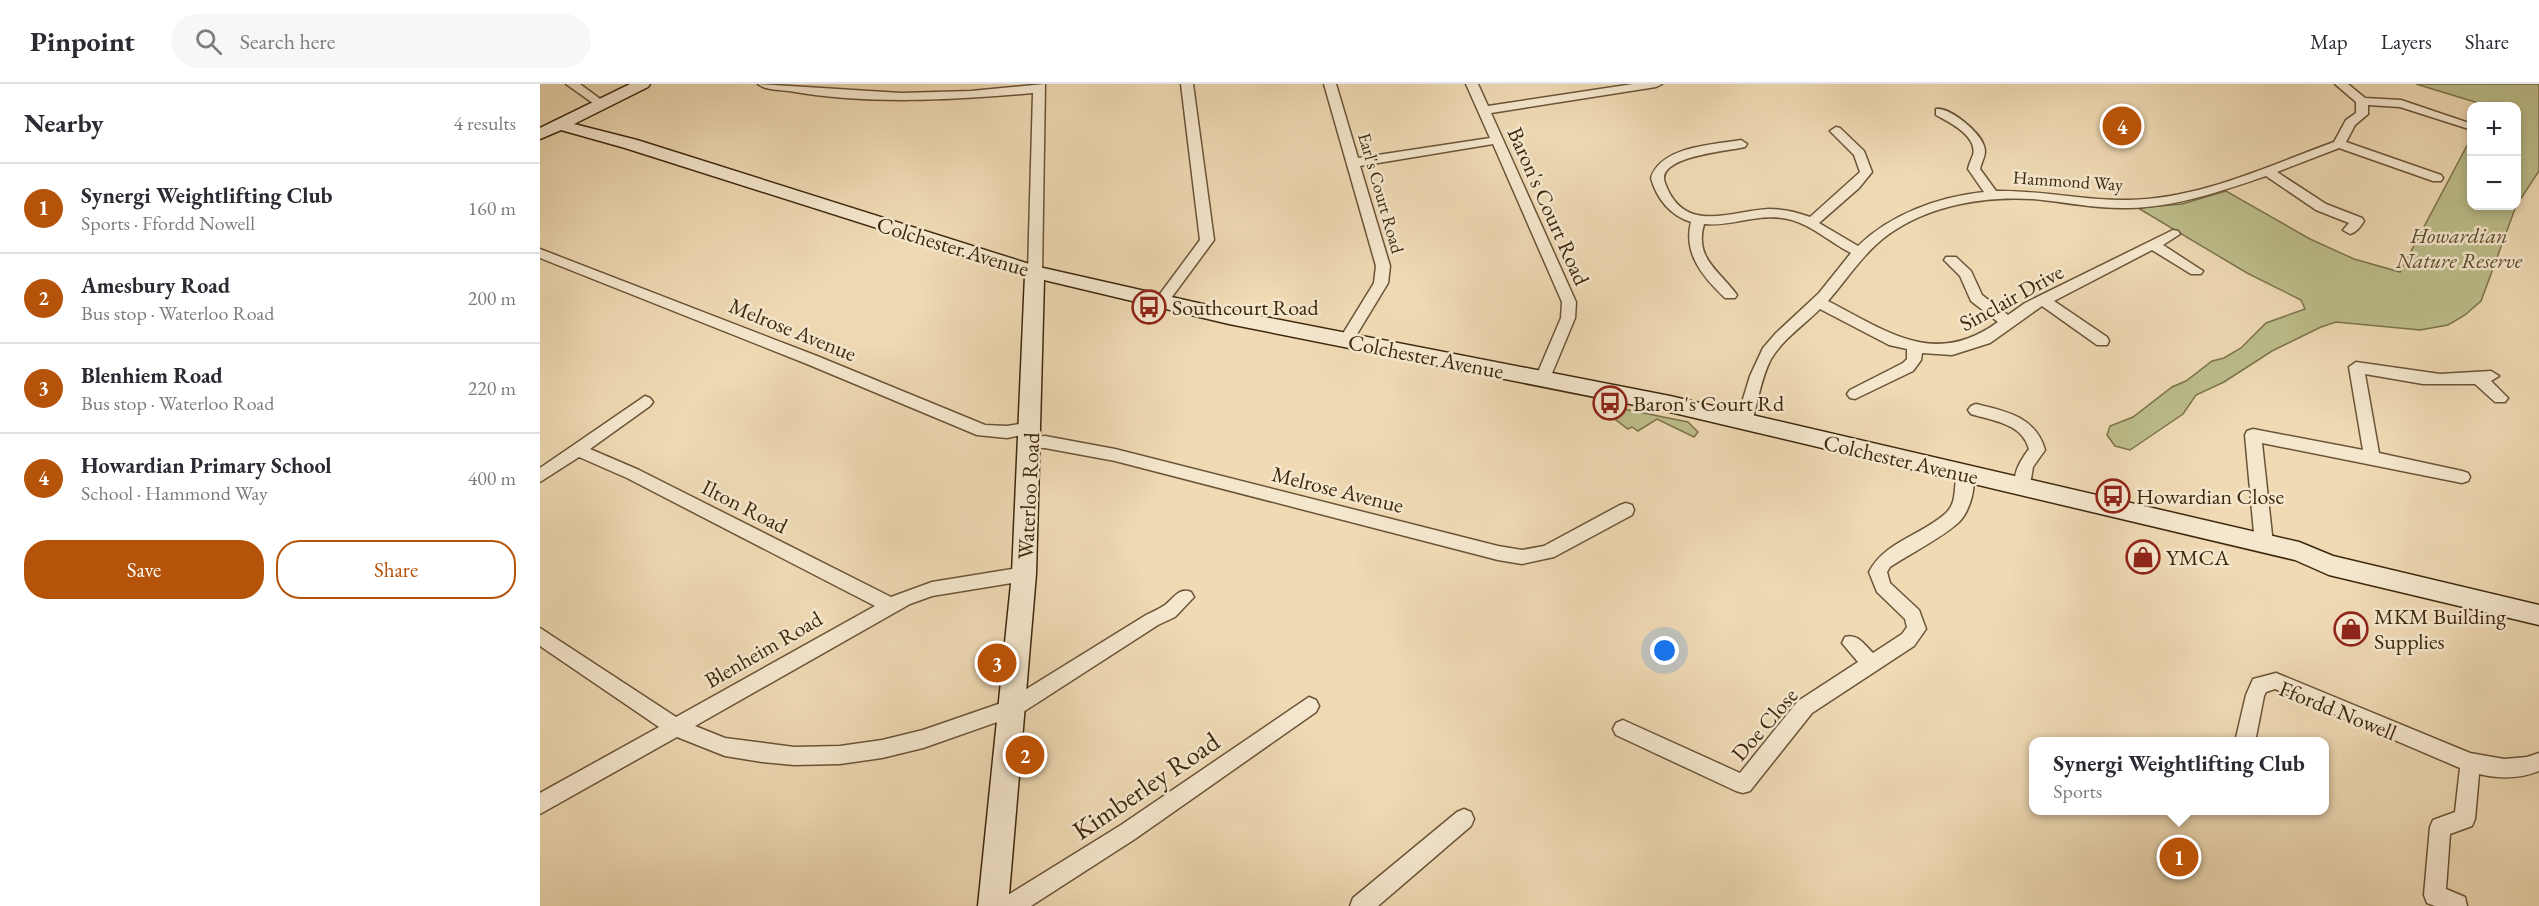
<!DOCTYPE html>
<meta charset="utf-8">
<style>
:root{--surface:#fff;--page:#f7f7f7;--text:#2b2b33;--muted:#7c7c81;--line:#e1e1e2;--accent:#b45309}
body{margin:0;font-family:"EB Garamond",serif;background:var(--page);color:var(--text)}
.controls{position:absolute;right:18px;top:18px;display:grid;overflow:hidden;border-radius:12px;box-shadow:0 3px 9px #0003}
.controls button{width:54px;height:54px;display:grid;place-items:center;padding:0;border:0;border-bottom:2px solid var(--line);background:var(--surface);color:var(--text);font:30px sans-serif}
.you{position:absolute;left:1125px;top:567px;width:21px;height:21px;margin:-15px;border:4px solid #fff;border-radius:50%;background:#1a73e8;box-shadow:0 0 0 9px #1a73e833}
.badge{display:grid;place-items:center;width:39px;height:39px;border-radius:50%;background:var(--accent);color:#fff;font-size:20px;font-weight:700}
.pin{position:absolute;translate:-50% -50%;border:3px solid #fff;box-shadow:0 2px 6px #0006}
.popup{position:absolute;left:1489px;top:653px;width:300px;height:78px;box-sizing:border-box;display:grid;place-content:center;border-radius:12px;background:var(--surface);filter:drop-shadow(0 2px 4px #0005);font-size:20px;white-space:nowrap;color:var(--muted)}
.popup b{font-size:22px;color:var(--text)}
.popup::after{content:'';position:absolute;left:50%;top:100%;margin-left:-12px;border:12px solid transparent;border-top-color:var(--surface)}
.list{margin:0;padding:0;list-style:none}
h2{display:flex;justify-content:space-between;align-items:center;height:78px;margin:0;padding:0 24px;font-size:26px}
h2 small{font-size:20px;font-weight:400;color:var(--muted)}
.list li{display:grid;grid-template-columns:39px 1fr auto;gap:18px;align-items:center;box-sizing:border-box;height:90px;padding:0 24px;border-top:2px solid var(--line)}
.list b{display:block;font-size:22px;white-space:nowrap}
.list p{margin:0;font-size:20px;white-space:nowrap;color:var(--muted)}
.list em{font-size:20px;font-style:normal;color:var(--muted)}
.actions{display:flex;gap:12px;padding:18px 24px}
.actions a{flex:1;padding:14px 0;border:2px solid var(--accent);border-radius:24px;text-align:center;font-size:21px;color:var(--accent)}
.actions .main{background:var(--accent);color:#fff}
.icon{flex:none;width:33px;height:33px;fill:none;stroke:currentColor;stroke-width:2;stroke-linecap:round;stroke-linejoin:round}
.map{position:relative;flex:none;width:1999px;height:822px;overflow:hidden}
header{display:flex;align-items:center;gap:36px;box-sizing:border-box;height:84px;padding:0 30px;background:var(--surface);border-bottom:2px solid var(--line)}
header strong{font-size:28px}
nav{display:flex;gap:33px;margin-inline-start:auto;font-size:21px}
.search{width:420px;height:54px;background:var(--page);display:flex;align-items:center;gap:15px;box-sizing:border-box;padding:0 21px;border-radius:33px;color:var(--muted);font-size:22px}
main{display:flex}
aside{flex:1;background:var(--surface)}
.map>svg:first-child{display:block}
.green{fill:#bcbe8b;stroke:#7c734c;stroke-width:1.5}
.lines{fill:none;stroke-linecap:round;stroke-linejoin:round}
.street-casing{stroke:#6a5437;stroke-width:3}
.secondary-casing{stroke:#3d280d;stroke-width:3}
.street{fill:#f5e7ce;fill-rule:evenodd}
.secondary{fill:#f5e7ce;fill-rule:evenodd}
.labels{text-anchor:middle;stroke-width:5;stroke-linejoin:round;paint-order:stroke}
.far-street-label{font-size:18px;fill:#3d280d;stroke:#f5e7ce}
.street-label{font-size:22px;fill:#3d280d;stroke:#f5e7ce}
.park-label{font-size:22px;font-style:italic;fill:#5d4e2c;stroke:#f5e7ce}
.poi-label{font-size:22px;fill:#3d280d;stroke:#f5e7ce;text-anchor:start}
.near-street-label{font-size:27px;fill:#3d280d;stroke:#f5e7ce}
</style>
<header>
<strong>Pinpoint</strong>
<div class="search"><svg class="icon" aria-label="search" viewBox="0 0 24 24"><circle cx="10" cy="10" r="6"/><path d="M15 15l6 6"/></svg>Search here</div>
<nav><a>Map</a><a>Layers</a><a>Share</a></nav>
</header>
<main>
<aside>
<h2>Nearby<small>4 results</small></h2>
<ul class="list">
<li><span class="badge">1</span><div><b>Synergi Weightlifting Club</b><p>Sports · Ffordd Nowell</p></div><em>160 m</em></li>
<li><span class="badge">2</span><div><b>Amesbury Road</b><p>Bus stop · Waterloo Road</p></div><em>200 m</em></li>
<li><span class="badge">3</span><div><b>Blenhiem Road</b><p>Bus stop · Waterloo Road</p></div><em>220 m</em></li>
<li><span class="badge">4</span><div><b>Howardian Primary School</b><p>School · Hammond Way</p></div><em>400 m</em></li>
</ul>
<div class="actions"><a class="main">Save</a><a>Share</a></div>
</aside>
<div class="map">
<svg width="1999" height="822" viewBox="0 0 1999 822">
<rect width="100%" height="100%" fill="#efdab4"/>
<filter id="stains"><feTurbulence type="fractalNoise" baseFrequency=".00333" numOctaves="4"/><feColorMatrix values="0 0 0 0 .2 0 0 0 0 .09 0 0 0 0 .02 0 0 0 .5 -.17"/></filter>
<radialGradient id="worn" r=".72"><stop offset=".6" stop-color="#630" stop-opacity="0"/><stop offset="1" stop-color="#630" stop-opacity=".3"/></radialGradient>
<path class="green" d="M1876,0H1999V87L1976,122L1941,217L1925,231L1908,241L1880,246L1796,238L1781,243L1732,267L1684,298L1656,311L1643,330L1590,366L1575,362L1567,351L1570,342L1593,333L1632,303L1646,297L1672,277L1684,274L1701,264L1726,239L1765,225L1761,216L1707,189L1598,124L1642,120L1686,107L1770,155L1814,175L1860,188L1931,54L1932,122H1976V22H1948Z
M1059,320L1148,338L1158,348L1154,353L1117,335L1098,347L1092,343L1088,345L1056,321Z"/>
<g class="lines">
<defs>
<path id="street" d="M26,0H40L67,20L61,24L57,22Z
M218,0L361,9L431,7L505,0L502,188L500,191H490L488,188L493,9C412,16 329,21 249,7C239,6 225,6 218,0Z
M641,0H653L674,156L626,221L621,223L614,218L660,156Z
M784,0H796L818,74L950,54L926,0H938L948,22L1093,0H1122L1116,3L951,29L1036,218L1035,234L1008,299H998L995,295L1021,234L1022,218L953,60L820,82L850,182L848,199L811,260H801L799,256L834,199L836,182Z
M1795,0H1808L1825,14L1861,16L1932,40V46L1860,23L1828,21V30L1815,41L1806,58L1901,91L1903,94L1901,97H1893L1799,64L1737,88L1786,120L1822,134L1824,137C1820,143 1817,148 1810,150L1803,146L1809,139L1776,126L1726,92C1682,107 1636,123 1589,124C1557,125 1525,118 1493,115C1444,112 1390,121 1349,150C1324,168 1308,194 1288,217C1348,248 1395,284 1458,238L1431,217L1420,192L1404,176L1406,173H1416L1431,187L1442,211L1468,231L1485,219L1633,146L1638,147L1640,150L1623,161L1663,187L1661,190H1651L1612,166L1514,217L1567,253L1569,257L1567,261H1557L1502,222L1450,259L1412,271L1382,269L1381,276L1373,287L1315,315L1310,314L1307,310L1310,306L1363,279L1367,275V265L1349,261L1280,225C1264,241 1243,255 1231,275C1221,294 1218,317 1212,338L1210,342H1198L1196,338L1210,292L1223,264L1236,249L1279,209L1311,169C1289,158 1268,137 1242,134C1215,130 1190,143 1164,140C1154,175 1180,187 1197,211L1195,214H1185C1163,193 1143,170 1151,138C1130,131 1117,115 1111,94C1121,62 1173,61 1201,56L1207,60L1205,63C1189,67 1115,72 1125,99C1144,151 1189,127 1229,125C1243,125 1257,128 1270,133L1320,88L1314,71L1290,47L1296,43L1300,44L1324,67L1332,88L1319,104L1279,139L1318,162C1351,130 1398,113 1444,108L1428,85C1429,80 1431,76 1433,71C1438,52 1409,38 1396,31V25C1410,23 1440,48 1444,62C1447,71 1442,76 1440,85L1456,107C1500,106 1544,117 1588,116C1660,115 1728,82 1794,58L1806,36L1816,29V18Z
M0,165L277,272L445,341L467,342L491,338L497,340L499,344L497,348L467,354L437,351L267,280L0,174Z
M1816,278L1900,290L1951,287L1959,292L1951,297L1968,314L1965,318H1955L1935,300H1883L1825,290L1839,369L1922,387L1928,389L1930,393L1928,397L1922,399L1722,359L1733,460L1730,465L1724,467L1718,465L1715,460L1705,351L1707,347L1713,345L1823,366L1809,283Z
M105,312L110,314L113,318L110,322L50,365L99,386L351,513L392,498L484,483L490,485L493,490L490,495L484,497L392,512L370,520L155,642L185,654L254,663L300,662L342,656L383,646L467,617L606,531C612,528 619,525 625,521C634,514 639,503 651,508L654,513L635,533L618,541L480,630L383,664L342,674L300,680L254,681L222,678L185,672L137,653L0,730V709L119,643L0,562V544L136,633L335,522L87,394L39,373L0,398V384Z
M1436,320C1466,327 1496,333 1505,366L1493,383L1489,407L1483,409L1477,407C1470,393 1480,377 1489,365C1482,339 1453,337 1431,330L1428,326L1431,322Z
M505,352L575,365L958,462L982,466L1004,462L1080,421L1086,419L1092,421L1094,426L1092,431L1014,473L982,480L958,476L575,377L505,364L484,363L482,359L484,355Z
M1425,384L1431,386C1438,400 1430,428 1418,439C1400,455 1371,469 1350,483L1347,488L1350,499L1379,526L1386,545L1374,562L1272,629L1210,707L1203,709L1196,707L1076,651L1073,645L1076,639L1083,636L1200,689L1258,617L1318,578L1302,559L1305,553C1317,549 1324,560 1333,569L1362,550L1367,543L1365,535L1337,508L1329,488C1344,458 1382,451 1406,429C1419,417 1412,399 1419,386Z
M1736,589L1930,669L1964,675L1987,673L1999,669V687C1979,695 1960,695 1939,690L1935,735L1932,742L1910,750L1906,805L1925,813L1927,822H1895L1887,819L1884,811L1890,743L1893,736L1915,728L1920,684L1735,605L1726,608L1724,612L1715,658H1695L1706,611L1713,595Z
M769,613L776,616L779,622L776,628L595,755L491,822H460L463,814L581,741Z
M924,725L931,728L934,735L931,742L838,822H810L813,814L917,728Z"/>
<path id="secondary" d="M90,0H110L108,3L34,40L97,56L499,183L689,226L1130,312L1759,458L1793,472L1999,521V541L1789,491L1755,476L1130,328L689,240L504,196L496,490L468,822H438L472,490L485,191L85,64L21,46L0,55V44Z"/>
</defs>
<use href="#street" class="street-casing"/>
<use href="#secondary" class="secondary-casing"/>
<use href="#street" class="street"/>
<use href="#secondary" class="secondary"/>
</g>
<defs>
<symbol id="bus-ring" viewBox="-11 -11 22 22"><circle r="9.5" fill="#f5e7ce" stroke="#8f2418" stroke-width="1.5"/><path d="M-5-6H5V4H4V6H2V4H-2V6H-4V4H-5ZM-3.5-4V0h7V-4ZM-3.5 1.2v1.5H-2V1.2ZM2 1.2v1.5H3.5V1.2Z" fill="#8f2418"/></symbol>
<symbol id="shop-ring" viewBox="-11 -11 22 22"><circle r="9.5" fill="#f5e7ce" stroke="#8f2418" stroke-width="1.5"/><path d="M-5-2.5h2.3a2.7 3.5 0 0 1 5.4 0H5L5.5 6h-11ZM-1.5-2.5h3a1.5 2.3 0 0 0-3 0Z" fill="#8f2418"/></symbol>
</defs>
<g fill-rule="evenodd">
<use href="#bus-ring" x="590" y="204" width="38" height="38"/>
<use href="#bus-ring" x="1051" y="300" width="38" height="38"/>
<use href="#bus-ring" x="1554" y="393" width="38" height="38"/>
<use href="#shop-ring" x="1584" y="454" width="38" height="38"/>
<use href="#shop-ring" x="1792" y="526" width="38" height="38"/>
</g>
<g class="labels">
<g class="far-street-label">
<text transform="translate(1528 97) rotate(4)" y="6">Hammond Way</text>
<text transform="translate(841 109) rotate(74)" y="6">Earl's Court Road</text>
</g>
<g class="street-label">
<text transform="translate(1009 122) rotate(66)" y="8">Baron's Court Road</text>
<text transform="translate(413 162) rotate(17)" y="8">Colchester Avenue</text>
<text transform="translate(1471 213) rotate(-29)" y="8">Sinclair Drive</text>
<text transform="translate(253 245) rotate(22)" y="8">Melrose Avenue</text>
<text transform="translate(886 272) rotate(11)" y="8">Colchester Avenue</text>
<text transform="translate(1361 375) rotate(13)" y="8">Colchester Avenue</text>
<text transform="translate(798 405) rotate(14)" y="8">Melrose Avenue</text>
<text transform="translate(488 412) rotate(-87)" y="8">Waterloo Road</text>
<text transform="translate(205 422) rotate(27)" y="8">Ilton Road</text>
<text transform="translate(223 565) rotate(-30)" y="8">Blenheim Road</text>
<text transform="translate(1798 626) rotate(22)" y="8">Ffordd Nowell</text>
<text transform="translate(1224 640) rotate(-49)" y="8">Doe Close</text>
</g>
<g class="park-label">
<text x="1919" y="159">Howardian<tspan x="1919" dy="25">Nature Reserve</tspan></text>
</g>
<g class="poi-label">
<text x="632" y="231">Southcourt Road</text>
<text x="1093" y="327">Baron's Court Rd</text>
<text x="1596" y="420">Howardian Close</text>
<text x="1626" y="481">YMCA</text>
<text x="1834" y="540">MKM Building<tspan x="1834" dy="25">Supplies</tspan></text>
</g>
<g class="near-street-label">
<text transform="translate(606 702) rotate(-34)" y="9">Kimberley Road</text>
</g>
</g>
<rect width="100%" height="100%" filter="url(#stains)"/>
<rect width="100%" height="100%" fill="url(#worn)"/>
</svg>
<div class="controls">
<button>+</button>
<button>−</button>
</div>
<div class="you"></div>
<div class="pin badge" style="left:1639px;top:773px">1</div>
<div class="popup"><b>Synergi Weightlifting Club</b>Sports</div>
<div class="pin badge" style="left:485px;top:671px">2</div>
<div class="pin badge" style="left:457px;top:579px">3</div>
<div class="pin badge" style="left:1582px;top:42px">4</div>
</div>
</main>
